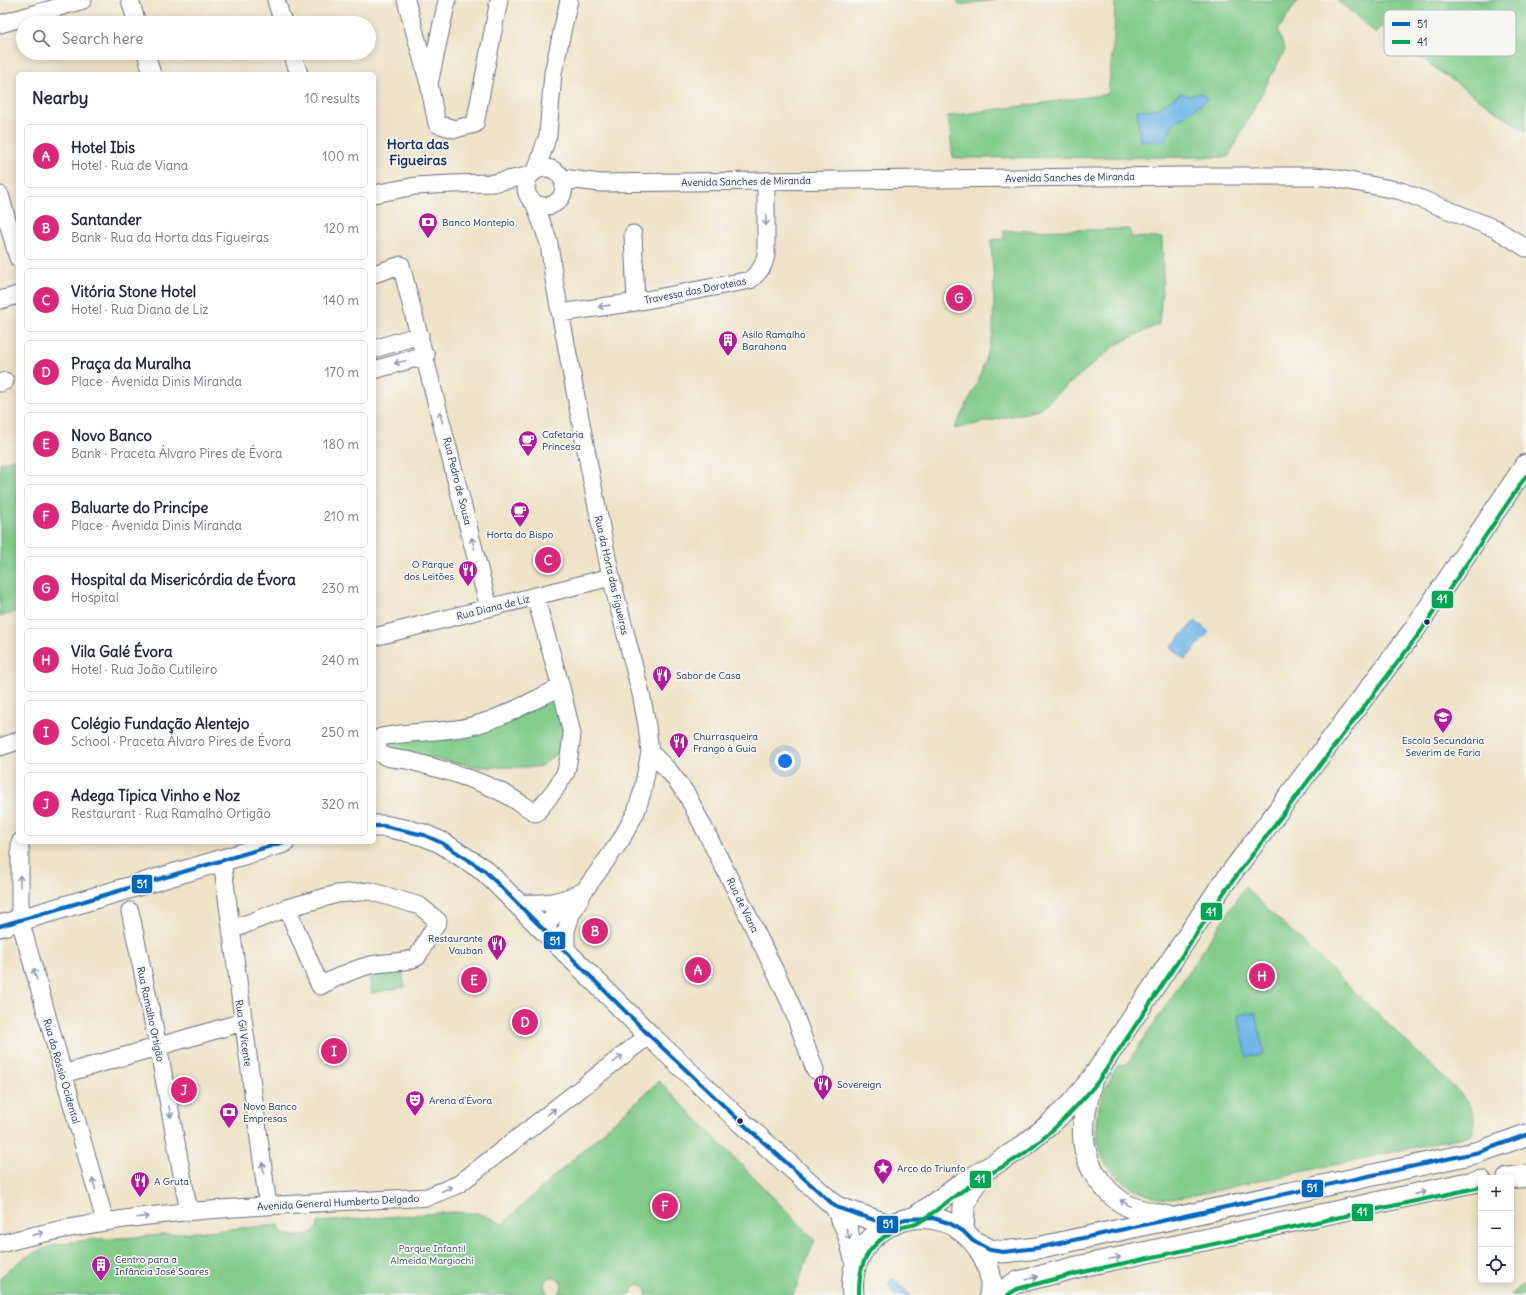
<!DOCTYPE html>
<meta charset="utf-8">
<style>
:root{--surface:#fff;--page:#f2f2f3;--text:#1f2937;--muted:#747a83;--line:#e0e1e3;--accent:#db2777}
body{margin:0;font-family:Delius,sans-serif;background:var(--page);color:var(--text)}
.controls{position:absolute;right:12px;bottom:12px;display:grid;overflow:hidden;border-radius:6px;box-shadow:0 2px 10px #0003}
.controls button{width:36px;height:36px;display:grid;place-items:center;padding:0;border:0;border-bottom:1px solid var(--line);background:var(--surface);color:var(--text);font:20px sans-serif}
.you{position:absolute;left:785px;top:761px;width:14px;height:14px;margin:-10px;border:3px solid #fff;border-radius:50%;background:#1a73e8;box-shadow:0 0 0 6px #1a73e833}
.badge{display:grid;place-items:center;width:26px;height:26px;border-radius:50%;background:var(--accent);color:#fff;font-size:13px;font-weight:700}
.pin{position:absolute;translate:-50% -50%;border:2px solid #fff;box-shadow:0 1px 4px #0006}
.list{margin:0;padding:0;list-style:none}
h2{display:flex;justify-content:space-between;align-items:center;height:52px;margin:0;padding:0 16px;font-size:17px}
h2 small{font-size:13px;font-weight:400;color:var(--muted)}
.list li{display:grid;grid-template-columns:26px 1fr auto;gap:12px;align-items:center;box-sizing:border-box;height:64px;margin:0 8px 8px;padding:0 8px;border:1px solid var(--line);border-radius:6px}
.list b{display:block;font-size:15px;white-space:nowrap}
.list p{margin:0;font-size:13px;white-space:nowrap;color:var(--muted)}
.list em{font-size:13px;font-style:normal;color:var(--muted)}
.icon{flex:none;width:22px;height:22px;fill:none;stroke:currentColor;stroke-width:2;stroke-linecap:round;stroke-linejoin:round}
.map{position:relative;flex:none;width:1526px;height:1295px;overflow:hidden}
.search{position:absolute;background:var(--surface);box-shadow:0 2px 10px #0003;left:16px;top:16px;width:360px;height:44px;display:flex;align-items:center;gap:10px;box-sizing:border-box;padding:0 14px;border-radius:22px;color:var(--muted);font-size:15px}
.panel{position:absolute;background:var(--surface);box-shadow:0 2px 10px #0003;left:16px;top:72px;width:360px;height:772px;border-radius:6px}
.map>svg:first-child{display:block}
.green{fill:#82cc8a;stroke:#4e7e74}
.water{fill:#70b6e7;stroke:#4672a2}
.lines{fill:none;stroke-linecap:round;stroke-linejoin:round}
.minor-casing{stroke:#656e82;stroke-width:19}
.major-casing{stroke:#656e82;stroke-width:23}
.minor{stroke:#fff;stroke-width:17}
.major{stroke:#fff;stroke-width:21}
.bus-1-casing{stroke:#f6f6f2;stroke-width:7}
.bus-2-casing{stroke:#f6f6f2;stroke-width:7}
.bus-1{stroke:#0065bd;stroke-width:4}
.bus-2{stroke:#00a651;stroke-width:4}
.oneway{stroke:#8d97ae}
.bus-dot{fill:#1b2f5e;stroke:#f6f6f2;stroke-width:1.5}
.labels{text-anchor:middle;stroke-width:3.5;stroke-linejoin:round;paint-order:stroke}
.street-label{font-size:10px;fill:#1b2f5e;stroke:#f6f6f2}
.poi-label{font-size:10px;fill:#1b2f5e;stroke:#f6f6f2;text-anchor:start}
.park-label{font-size:10px;fill:#355669;stroke:#f6f6f2}
.district-label{font-size:14px;font-weight:bold;fill:#1b2f5e;stroke:#f6f6f2}
.key{fill:#f6f6f2;stroke:#b4bac6;stroke-width:1}
.key-label{font-size:11px;fill:#1b2f5e}
.line-badge{stroke:#f6f6f2;stroke-width:1.5}
.badge-label{font-size:11px;text-anchor:middle;font-weight:bold;fill:#fff}
</style>
<div class="map">
<svg width="1526" height="1295" viewBox="0 0 1526 1295">
<rect width="100%" height="100%" fill="#f6f6f2"/>
<filter id="ink" filterUnits="userSpaceOnUse"><feTurbulence type="fractalNoise" baseFrequency=".025" numOctaves="2"/><feDisplacementMap in="SourceGraphic" scale="8" xChannelSelector="R" yChannelSelector="G"/><feConvolveMatrix kernelMatrix="1 2 1 2 8 2 1 2 1" color-interpolation-filters="sRGB"/></filter>
<filter id="wash" filterUnits="userSpaceOnUse"><feTurbulence type="fractalNoise" baseFrequency=".012" numOctaves="4" result="noise"/><feDisplacementMap in="SourceGraphic" scale="16" xChannelSelector="R" yChannelSelector="G"/><feGaussianBlur stdDeviation="0.9" result="paint"/><feColorMatrix in="noise" values="0 0 0 0 0 0 0 0 0 0 0 0 0 0 0 0 0 1.4 0 .05"/><feComposite in="paint" operator="in"/></filter>
<g filter="url(#wash)">
<rect width="100%" height="100%" fill="#eee3c6"/>
<path class="green" d="M958,0H995L958,5Z
M1115,0H1298L1278,30L1285,50L1228,157L953,158L948,116L1108,94L1114,37Z
M1337,0H1526V132L1432,66L1381,26L1376,33Z
M1130,229L1131,237L1162,238L1163,278L1159,324L1117,344L1038,410L954,429L978,382L993,335L994,287L991,240L1004,239V231Z
M18,458V611L0,617V463Z
M545,698L561,709L565,731L558,753L539,767H479L383,750L392,741Z
M1245,887L1462,1095C1472,1110 1477,1116 1472,1135L1190,1196C1183,1197 1176,1199 1169,1199C1147,1200 1116,1180 1105,1162C1100,1154 1097,1141 1096,1132C1095,1108 1106,1086 1117,1066L1127,1064Z
M401,965L405,987L372,993L368,971Z
M659,1081L815,1240L793,1295H646V1288L639,1284L632,1288L631,1295H589L558,1293C569,1282 552,1269 544,1283L545,1289L547,1292L545,1295H0V1278C14,1265 28,1254 45,1248C74,1239 106,1239 136,1237C183,1233 231,1229 279,1225L282,1233C293,1238 318,1238 318,1222L452,1212L477,1213L493,1219L502,1224Z
M1526,1283V1295H1510Z"/>
<path class="water" d="M1181,93L1189,96L1200,93L1208,99L1173,124L1165,141H1140L1137,110L1157,109Z
M1195,621L1209,632L1185,660L1171,647Z
M1255,1012L1264,1054L1247,1057L1238,1015Z
M893,1278L910,1295H894L888,1283Z"/>
</g>
<g filter="url(#ink)">
<g class="lines">
<defs>
<path id="minor" d="M130,0L137,23
M276,0L283,23
M406,0L429,84L447,0
M0,24L83,0
M146,53L152,74
M292,53L299,74
M429,84L437,124L455,129L475,124L499,0
M526 187a19 19 0 1 1 38 0a19 19 0 1 1-38 0Z
M536,171L548,135L553,73L569,0
M562,178L600,183L1185,176H1313L1334,178L1401,191L1496,229L1526,248
M374,194L416,186L451,184L493,183L531,175
M0,195L18,258
M534,202L549,243L554,280L594,492L611,577L642,698L647,726L650,752L642,793L636,812L621,840L584,891L571,915L566,931V950
M633,234L636,302
M374,274L401,265L489,608
M0,300L18,295
M560,313L636,302L750,280C759,272 763,268 766,255V181
M374,349L420,335
M374,370L426,355
M0,383L5,381
M535,596L561,687
M374,637L611,577
M561,687L572,734L570,751L566,772L554,791L536,813C526,807 517,801 507,795C477,779 444,770 411,761C400,758 385,760 377,751L378,744L381,737C410,731 439,733 467,727C500,720 531,701 561,687Z
M0,747L18,741
M650,752L670,772L687,795L738,895L790,1002L815,1070
M20,842V920L105,1221
M222,860L268,1206
M518,903C546,904 559,903 584,891
M130,911L158,1046L189,1212
M231,930L287,908L337,894L370,891L420,906L438,921L417,957C407,963 384,962 371,965C353,969 337,977 320,986L287,908
M545,931C551,917 558,908 571,900
M63,1074L243,1022
M0,1244C138,1206 284,1206 427,1197L459,1184L649,1035"/>
<path id="major" d="M374,826H384L404,830L424,835L442,843L485,871L649,1035L742,1123L836,1207L847,1230L856,1262
M0,926L284,842
M1091,1083C1082,1120 1076,1154 1103,1185C1110,1194 1120,1202 1130,1207C1142,1212 1156,1214 1168,1217
M1508,1178L1526,1176
M836,1207L889,1225
M914,1218L962,1184L1021,1148L1049,1125L1072,1103L1092,1079L1220,888L1414,630L1526,465
M963,1231L964,1207L970,1191L983,1173
M973,1241L990,1250L1003,1252L1037,1248L1479,1152L1526,1135
M853,1295C845,1223 938,1188 979,1249C988,1262 993,1279 990,1295
M997,1295L1015,1283L1077,1267L1298,1220L1463,1184L1481,1181"/>
</defs>
<use href="#minor" class="minor-casing"/>
<use href="#major" class="major-casing"/>
<use href="#minor" class="minor"/>
<use href="#major" class="major"/>
<defs>
<path id="bus-1" d="M374,826H384L424,835L442,843L485,871L649,1035L742,1123L836,1207L889,1225L905,1219L933,1218L949,1223L963,1231L973,1241L990,1250L1003,1252L1037,1248L1479,1152L1526,1135
M0,926L284,842"/>
<path id="bus-2" d="M859,1295C859,1277 861,1260 873,1247C881,1238 892,1231 903,1227C908,1226 914,1225 918,1223C934,1213 949,1200 965,1189C984,1176 1006,1166 1025,1153C1052,1133 1075,1109 1097,1083L1225,891L1419,634L1526,476
M1008,1295L1017,1289L1078,1273L1481,1187"/>
</defs>
<use href="#bus-1" class="bus-1-casing"/>
<use href="#bus-2" class="bus-2-casing"/>
<use href="#bus-1" class="bus-1"/>
<use href="#bus-2" class="bus-2"/>
</g>
<defs><path id="oneway-shaft" d="M-6 0H5M1.5-3L5.5 0L1.5 3" fill="none" stroke-width="1.6" stroke-linecap="round" stroke-linejoin="round"/></defs>
<g class="oneway">
<use href="#oneway-shaft" transform="translate(766 220) rotate(90)"/>
<use href="#oneway-shaft" transform="translate(604 306) rotate(172)"/>
<use href="#oneway-shaft" transform="translate(400 362) rotate(165)"/>
<use href="#oneway-shaft" transform="translate(441 417) rotate(-104)"/>
<use href="#oneway-shaft" transform="translate(473 543) rotate(-104)"/>
<use href="#oneway-shaft" transform="translate(20 881) rotate(-90)"/>
<use href="#oneway-shaft" transform="translate(35 974) rotate(-106)"/>
<use href="#oneway-shaft" transform="translate(618 1059) rotate(-38)"/>
<use href="#oneway-shaft" transform="translate(170 1112) rotate(79)"/>
<use href="#oneway-shaft" transform="translate(551 1112) rotate(-38)"/>
<use href="#oneway-shaft" transform="translate(263 1168) rotate(-98)"/>
<use href="#oneway-shaft" transform="translate(94 1184) rotate(-106)"/>
<use href="#oneway-shaft" transform="translate(447 1189) rotate(-22)"/>
<use href="#oneway-shaft" transform="translate(1420 1193) rotate(-13)"/>
<use href="#oneway-shaft" transform="translate(1125 1203) rotate(-147)"/>
<use href="#oneway-shaft" transform="translate(143 1217) rotate(-7)"/>
<use href="#oneway-shaft" transform="translate(38 1234) rotate(-13)"/>
<use href="#oneway-shaft" transform="translate(848 1234) rotate(72)"/>
<use href="#oneway-shaft" transform="translate(1115 1258) rotate(-12)"/>
<use href="#oneway-shaft" transform="translate(1032 1278) rotate(-16)"/>
</g>
</g>
<defs>
<symbol id="bank-pin" viewBox="-11 -11 22 30"><path d="M0 17L-7.5 6A9.5 9.5 0 1 1 7.5 6Z" fill="#b5179e" stroke="#f6f6f2"/><path d="M-6-4H6V4H-6ZM0-2.3a2.3 2.3 0 1 0 0 4.6a2.3 2.3 0 1 0 0-4.6Z" fill="#fff"/></symbol>
<symbol id="building-pin" viewBox="-11 -11 22 30"><path d="M0 17L-7.5 6A9.5 9.5 0 1 1 7.5 6Z" fill="#b5179e" stroke="#f6f6f2"/><path d="M-4-6H4V6H1V3H-1V6H-4ZM-2.5-4.3h1.7v1.8h-1.7ZM.8-4.3h1.7v1.8H.8ZM-2.5-1h1.7V.8h-1.7ZM.8-1h1.7V.8H.8Z" fill="#fff"/></symbol>
<symbol id="cafe-pin" viewBox="-11 -11 22 30"><path d="M0 17L-7.5 6A9.5 9.5 0 1 1 7.5 6Z" fill="#b5179e" stroke="#f6f6f2"/><path d="M-5.5-4.5H6V0H3Q3 3.5 0 3.5H-2.5Q-5.5 3.5-5.5 0ZM3-3.2v2h1.7v-2ZM-6 4.5H4V6H-6Z" fill="#fff"/></symbol>
<symbol id="restaurant-pin" viewBox="-11 -11 22 30"><path d="M0 17L-7.5 6A9.5 9.5 0 1 1 7.5 6Z" fill="#b5179e" stroke="#f6f6f2"/><path d="M-5-6h1v4h1v-4h1v4h1v-4h1v5L-1.5 .5V6h-2V.5L-5-1ZM5-6V6H3V1.5H1.5Q1.5-4 5-6Z" fill="#fff"/></symbol>
<symbol id="school-pin" viewBox="-11 -11 22 30"><path d="M0 17L-7.5 6A9.5 9.5 0 1 1 7.5 6Z" fill="#b5179e" stroke="#f6f6f2"/><path d="M0-5L7-2L0 1L-7-2ZM-4 1L0 2.5L4 1V4Q0 6-4 4Z" fill="#fff"/></symbol>
<symbol id="theatre-pin" viewBox="-11 -11 22 30"><path d="M0 17L-7.5 6A9.5 9.5 0 1 1 7.5 6Z" fill="#b5179e" stroke="#f6f6f2"/><path d="M-5-5.5Q0-4 5-5.5V0Q5 5 0 6Q-5 5-5 0ZM-3.3-2.5H-1v1.5H-3.3ZM1-2.5H3.3v1.5H1ZM-2.8 1Q0 5.5 2.8 1Z" fill="#fff"/></symbol>
<symbol id="sight-pin" viewBox="-11 -11 22 30"><path d="M0 17L-7.5 6A9.5 9.5 0 1 1 7.5 6Z" fill="#b5179e" stroke="#f6f6f2"/><path d="M0-6L1.8-2.2L6-1.7L2.9 1.2L3.7 5.4L0 3.3L-3.7 5.4L-2.9 1.2L-6-1.7L-1.8-2.2Z" fill="#fff"/></symbol>
</defs>
<g fill-rule="evenodd">
<use href="#bank-pin" x="417" y="211" width="22" height="30"/>
<use href="#building-pin" x="717" y="329" width="22" height="30"/>
<use href="#cafe-pin" x="517" y="429" width="22" height="30"/>
<use href="#cafe-pin" x="509" y="500" width="22" height="30"/>
<use href="#restaurant-pin" x="457" y="559" width="22" height="30"/>
<use href="#restaurant-pin" x="651" y="664" width="22" height="30"/>
<use href="#school-pin" x="1432" y="706" width="22" height="30"/>
<use href="#restaurant-pin" x="668" y="731" width="22" height="30"/>
<use href="#restaurant-pin" x="486" y="933" width="22" height="30"/>
<use href="#restaurant-pin" x="812" y="1073" width="22" height="30"/>
<use href="#theatre-pin" x="404" y="1089" width="22" height="30"/>
<use href="#bank-pin" x="218" y="1101" width="22" height="30"/>
<use href="#sight-pin" x="872" y="1157" width="22" height="30"/>
<use href="#restaurant-pin" x="129" y="1170" width="22" height="30"/>
<use href="#building-pin" x="90" y="1254" width="22" height="30"/>
</g>
<g class="bus-dot">
<circle cx="1427" cy="622" r="3.5"/>
<circle cx="740" cy="1121" r="3.5"/>
</g>
<g class="labels">
<g class="street-label">
<text transform="translate(1070 177) rotate(-1)" y="4">Avenida Sanches de Miranda</text>
<text transform="translate(746 181) rotate(-1)" y="4">Avenida Sanches de Miranda</text>
<text transform="translate(695 290) rotate(-11)" y="4">Travessa das Doroteias</text>
<text transform="translate(458 481) rotate(76)" y="4">Rua Pedro de Sousa</text>
<text transform="translate(612 575) rotate(77)" y="4">Rua da Horta das Figueiras</text>
<text transform="translate(493 607) rotate(-14)" y="4">Rua Diana de Liz</text>
<text transform="translate(743 905) rotate(64)" y="4">Rua de Viana</text>
<text transform="translate(151 1014) rotate(78)" y="4">Rua Ramalho Ortigão</text>
<text transform="translate(244 1033) rotate(82)" y="4">Rua Gil Vicente</text>
<text transform="translate(62 1071) rotate(74)" y="4">Rua do Rossio Ocidental</text>
<text transform="translate(338 1202) rotate(-3)" y="4">Avenida General Humberto Delgado</text>
</g>
<g class="poi-label">
<text x="442" y="226">Banco Montepio</text>
<text x="742" y="338">Asilo Ramalho<tspan x="742" dy="12">Barahona</tspan></text>
<text x="542" y="438">Cafetaria<tspan x="542" dy="12">Princesa</tspan></text>
<text x="520" y="538" text-anchor="middle">Horta do Bispo</text>
<text x="454" y="568" text-anchor="end">O Parque<tspan x="454" dy="12">dos Leitões</tspan></text>
<text x="676" y="679">Sabor de Casa</text>
<text x="693" y="740">Churrasqueira<tspan x="693" dy="12">Frango à Guia</tspan></text>
<text x="1443" y="744" text-anchor="middle">Escola Secundária<tspan x="1443" dy="12">Severim de Faria</tspan></text>
<text x="483" y="942" text-anchor="end">Restaurante<tspan x="483" dy="12">Vauban</tspan></text>
<text x="837" y="1088">Sovereign</text>
<text x="429" y="1104">Arena d'Évora</text>
<text x="243" y="1110">Novo Banco<tspan x="243" dy="12">Empresas</tspan></text>
<text x="897" y="1172">Arco do Triunfo</text>
<text x="154" y="1185">A Gruta</text>
<text x="115" y="1263">Centro para a<tspan x="115" dy="12">Infância José Soares</tspan></text>
</g>
<g class="park-label">
<text x="432" y="1252">Parque Infantil<tspan x="432" dy="12">Almeida Margiochi</tspan></text>
</g>
<g class="district-label">
<text x="418" y="149">Horta das<tspan x="418" dy="16">Figueiras</tspan></text>
</g>
</g>
<rect x="1384" y="10" width="132" height="46" rx="6" class="key"/>
<rect x="1392" y="22" width="18" height="4" fill="#0065bd"/>
<rect x="1392" y="40" width="18" height="4" fill="#00a651"/>
<g class="key-label">
<text x="1417" y="28">51</text>
<text x="1417" y="46">41</text>
</g>
<g class="line-badge">
<rect x="1431" y="590" width="23" height="19" rx="4" fill="#00a651"/>
<rect x="131" y="874" width="22" height="20" rx="4" fill="#0065bd"/>
<rect x="1200" y="902" width="23" height="19" rx="4" fill="#00a651"/>
<rect x="543" y="931" width="23" height="19" rx="4" fill="#0065bd"/>
<rect x="969" y="1170" width="23" height="19" rx="4" fill="#00a651"/>
<rect x="1301" y="1179" width="23" height="19" rx="4" fill="#0065bd"/>
<rect x="1351" y="1203" width="23" height="19" rx="4" fill="#00a651"/>
<rect x="876" y="1215" width="23" height="19" rx="4" fill="#0065bd"/>
</g>
<g class="badge-label">
<text x="1442" y="603">41</text>
<text x="142" y="888">51</text>
<text x="1211" y="916">41</text>
<text x="555" y="945">51</text>
<text x="980" y="1183">41</text>
<text x="1312" y="1192">51</text>
<text x="1362" y="1216">41</text>
<text x="888" y="1228">51</text>
</g>
</svg>
<div class="controls">
<button>+</button>
<button>−</button>
<button><svg class="icon" aria-label="locate" viewBox="0 0 24 24"><circle cx="12" cy="12" r="6"/><path d="M12 2v4M12 18v4M2 12h4M18 12h4"/></svg></button>
</div>
<div class="you"></div>
<div class="pin badge" style="left:698px;top:970px">A</div>
<div class="pin badge" style="left:595px;top:931px">B</div>
<div class="pin badge" style="left:548px;top:560px">C</div>
<div class="pin badge" style="left:525px;top:1022px">D</div>
<div class="pin badge" style="left:474px;top:980px">E</div>
<div class="pin badge" style="left:665px;top:1206px">F</div>
<div class="pin badge" style="left:959px;top:298px">G</div>
<div class="pin badge" style="left:1262px;top:976px">H</div>
<div class="pin badge" style="left:334px;top:1051px">I</div>
<div class="pin badge" style="left:184px;top:1090px">J</div>
<div class="search"><svg class="icon" aria-label="search" viewBox="0 0 24 24"><circle cx="10" cy="10" r="6"/><path d="M15 15l6 6"/></svg>Search here</div>
<section class="panel">
<h2>Nearby<small>10 results</small></h2>
<ul class="list">
<li><span class="badge">A</span><div><b>Hotel Ibis</b><p>Hotel · Rua de Viana</p></div><em>100 m</em></li>
<li><span class="badge">B</span><div><b>Santander</b><p>Bank · Rua da Horta das Figueiras</p></div><em>120 m</em></li>
<li><span class="badge">C</span><div><b>Vitória Stone Hotel</b><p>Hotel · Rua Diana de Liz</p></div><em>140 m</em></li>
<li><span class="badge">D</span><div><b>Praça da Muralha</b><p>Place · Avenida Dinis Miranda</p></div><em>170 m</em></li>
<li><span class="badge">E</span><div><b>Novo Banco</b><p>Bank · Praceta Álvaro Pires de Évora</p></div><em>180 m</em></li>
<li><span class="badge">F</span><div><b>Baluarte do Princípe</b><p>Place · Avenida Dinis Miranda</p></div><em>210 m</em></li>
<li><span class="badge">G</span><div><b>Hospital da Misericórdia de Évora</b><p>Hospital</p></div><em>230 m</em></li>
<li><span class="badge">H</span><div><b>Vila Galé Évora</b><p>Hotel · Rua João Cutileiro</p></div><em>240 m</em></li>
<li><span class="badge">I</span><div><b>Colégio Fundação Alentejo</b><p>School · Praceta Álvaro Pires de Évora</p></div><em>250 m</em></li>
<li><span class="badge">J</span><div><b>Adega Típica Vinho e Noz</b><p>Restaurant · Rua Ramalho Ortigão</p></div><em>320 m</em></li>
</ul>
</section>
</div>
